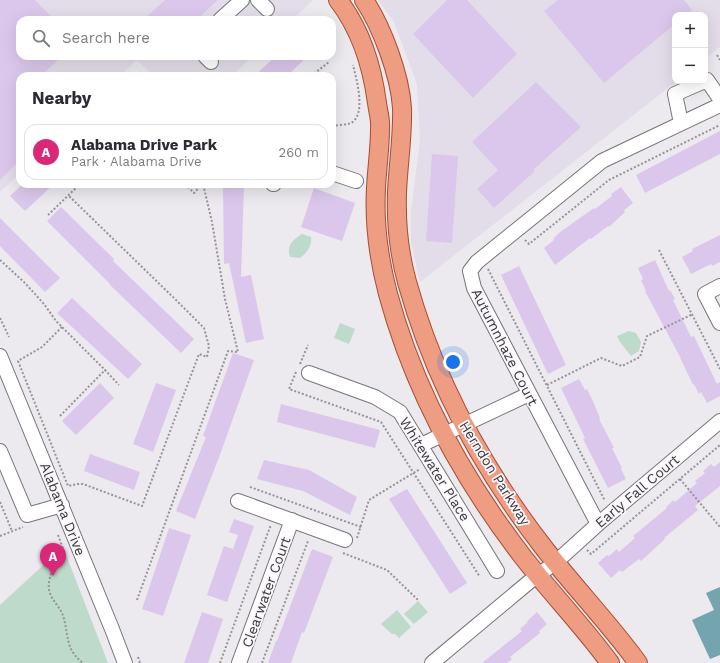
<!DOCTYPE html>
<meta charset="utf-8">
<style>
:root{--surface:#fff;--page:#f7f7f7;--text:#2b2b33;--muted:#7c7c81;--line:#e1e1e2;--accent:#db2777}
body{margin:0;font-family:"Work Sans",sans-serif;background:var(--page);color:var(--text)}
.controls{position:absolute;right:12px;top:12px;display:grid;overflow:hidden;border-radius:8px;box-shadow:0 4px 16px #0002}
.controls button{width:36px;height:36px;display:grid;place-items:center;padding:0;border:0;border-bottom:1px solid var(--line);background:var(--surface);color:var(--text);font:20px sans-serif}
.you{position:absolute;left:453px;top:362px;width:14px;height:14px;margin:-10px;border:3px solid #fff;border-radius:50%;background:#1a73e8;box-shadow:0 0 0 6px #1a73e833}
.badge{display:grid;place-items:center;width:26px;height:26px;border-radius:50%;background:var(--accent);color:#fff;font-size:13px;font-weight:700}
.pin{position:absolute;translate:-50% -33px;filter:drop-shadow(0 1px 2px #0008)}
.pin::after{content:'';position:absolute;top:21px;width:14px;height:12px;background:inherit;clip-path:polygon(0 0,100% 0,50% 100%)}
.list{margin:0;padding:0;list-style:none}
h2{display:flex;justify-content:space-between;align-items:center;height:52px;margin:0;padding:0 16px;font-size:17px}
h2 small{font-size:13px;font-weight:400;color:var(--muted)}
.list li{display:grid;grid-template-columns:26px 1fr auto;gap:12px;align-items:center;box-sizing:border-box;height:56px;margin:0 8px 8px;padding:0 8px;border:1px solid var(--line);border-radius:12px}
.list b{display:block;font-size:15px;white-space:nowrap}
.list p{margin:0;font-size:13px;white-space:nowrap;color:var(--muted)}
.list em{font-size:13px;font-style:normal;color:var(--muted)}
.icon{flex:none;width:22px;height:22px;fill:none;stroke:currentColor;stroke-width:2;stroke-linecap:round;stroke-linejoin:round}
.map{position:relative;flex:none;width:720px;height:663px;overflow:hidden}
.search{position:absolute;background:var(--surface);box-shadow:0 4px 16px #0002;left:16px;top:16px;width:320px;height:44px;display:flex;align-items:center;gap:10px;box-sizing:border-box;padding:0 14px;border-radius:12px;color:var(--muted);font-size:15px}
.panel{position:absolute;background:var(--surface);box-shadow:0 4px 16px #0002;left:16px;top:72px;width:320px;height:116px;border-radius:12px}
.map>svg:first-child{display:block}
.built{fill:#e3dde9}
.green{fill:#bedaca}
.water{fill:#74a5af}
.building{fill:#dbc7eb}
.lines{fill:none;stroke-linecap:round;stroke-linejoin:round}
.minor-casing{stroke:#777479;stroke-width:16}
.major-casing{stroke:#a64d32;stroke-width:20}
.path{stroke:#959397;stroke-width:2;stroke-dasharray:2 2;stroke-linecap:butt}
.minor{stroke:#fff;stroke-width:14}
.major{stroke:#ee9c82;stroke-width:18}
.labels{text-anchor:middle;stroke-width:3.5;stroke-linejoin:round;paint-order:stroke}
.street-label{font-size:14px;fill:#373638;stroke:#faf7fc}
</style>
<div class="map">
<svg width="720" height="663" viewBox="0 0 720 663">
<rect width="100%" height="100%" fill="#ece9ef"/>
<path class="built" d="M0,0H313L292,20H20V56H253L232,76H153L137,60L120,76H20V173L0,192Z
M378,0H720V47L705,59V15H675V81H677L420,282L411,243V212L420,140L417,84L394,22Z"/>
<path class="green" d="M302,234L311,237C312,246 307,253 300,258L290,257C286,245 293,240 302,234Z
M340,323L355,329L349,344L334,338Z
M629,331L636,333L641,342L639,351L631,356L620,342L617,336Z
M63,547L108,663H0V605Z
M418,601L428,612L414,624L404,614Z
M397,610L411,627L399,638L395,634H392L381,624Z"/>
<path class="water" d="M720,587V655L710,659L692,620L714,610L706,593Z"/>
<path class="building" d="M0,0H35L55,20H20V56H62L41,76H20V160L0,180Z
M165,0H218L196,20H143Z
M447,0H467L517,54L473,98L413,34Z
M558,0H684L692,10L686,15H675V24L604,83L544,11Z
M276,56H308L287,76H254Z
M536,82L581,127L533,170L535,171L494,208L477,189L498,170L472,142Z
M720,131V154L645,193L636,175Z
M432,154L458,156L452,243L426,241Z
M23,184H54L25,211L10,196Z
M231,184H244L241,277L251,275L264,339L246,343L229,263L224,264L223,185Z
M621,187L633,203L624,210L625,212L609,227L608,226L591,239L590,238L555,265L544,248L554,240L553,239L560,232L594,208L595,209L612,196L611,194Z
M314,188L355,203L342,241L301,227Z
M61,207L114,259L113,261L194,339L181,353L110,285V284L47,221Z
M0,218L60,278L45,292L0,246Z
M720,235V262L712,266L711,264L691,274L682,257L693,251L692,249Z
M655,260L669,291L670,290L675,299L673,300L691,337L694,336L717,384L720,382V396L707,403L701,392L699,394L694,384L693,385L679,355L645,291H646L641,280L643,279L638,268Z
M519,266L566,365L548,374L501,275Z
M72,298L142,364L128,379L57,313Z
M233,353L254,360L218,460L195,519L176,511L206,437L203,436Z
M579,379L585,390L587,389L592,399L600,418L599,419L614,448H612L622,468L621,469L626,479L608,488L583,439L585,438L561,388Z
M100,383L114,398L76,435L62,421Z
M156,383L176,390L153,452L133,444Z
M281,404L380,430L375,448L277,422Z
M90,454L140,472L134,490L84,471Z
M264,460L309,470L357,497L350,515L303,491L257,479Z
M720,462V486L695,506L698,510L664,538L665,539L641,561L639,559L622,572L620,570L611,578L598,563L607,555L609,556L617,549L619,552L635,538L633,536L667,508L666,507L674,500L675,502L697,483L695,481L705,473L703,471L711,464L714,467Z
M407,489L467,583L450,594L389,499Z
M234,519L254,526L227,602L207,595L224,546L233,549L238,535L229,532Z
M169,528L191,535L163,616L142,609Z
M312,549L333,557L304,633L302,632L291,663H268L276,641H277Z
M202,612L223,619L208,663H184Z
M537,612L547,624L539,631L540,633L510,657L512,659L507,663H482L522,631L520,629L528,622L527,621Z"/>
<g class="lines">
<defs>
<path id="minor" d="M258,0L267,9
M220,20L242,0
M205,56L211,62
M681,123L675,94L707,80L720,99
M332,173L356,181
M273,184H274
M720,286L705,294L720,323
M0,356L112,629L125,663
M309,373L375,397L400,412L497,571
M421,445L529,394
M0,451L27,515L62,505
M238,501L345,540
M598,524L474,288L470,271L477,262L602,161L720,105
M239,663L292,520
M432,663L529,582L556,562L598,524L720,421"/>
<path id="major" d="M338,0C361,30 372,65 377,103C378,111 381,120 380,129C380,148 377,168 376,188C374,224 379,260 388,294C414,390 463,479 523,557C551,593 583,626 610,663
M364,0C382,27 400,75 402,108C403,137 398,165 397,193C396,223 399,253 407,282C434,379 482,468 544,548C574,587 609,623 638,663"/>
</defs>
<use href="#minor" class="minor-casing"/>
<use href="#major" class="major-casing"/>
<path class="path" d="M717,55L720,60
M311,76L329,62
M332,126C338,125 346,125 351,123C367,114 356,78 353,65
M185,184L194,193L202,184
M48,215L80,184
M525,240L529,244L609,180L720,125
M659,250L720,369
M0,260L25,283L44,304L56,321L105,370
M488,269L605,501
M0,318L9,337
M62,327L42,347L18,361L68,486L78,484H83L142,506L199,354L207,357L209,346L204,328L176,300L68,195
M300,364L308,345
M296,372L289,389L381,422L480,577
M547,385L601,358L622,366L640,357L647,336L693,314
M60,416L105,370L119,385
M680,479L720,527
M250,487L361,527
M0,502L12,531
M58,535L65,554C58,563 50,571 49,583C47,596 57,603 62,613C67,625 66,638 71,649C74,655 78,659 83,663
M0,536L23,527
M357,538L369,500L420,469
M587,550L591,554L720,445
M343,553L387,570L418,600
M137,600L228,351L238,352L225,299L212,222L204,188
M138,657L140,663
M220,663L270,527L271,528
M262,663L308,541"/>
<use href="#minor" class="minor"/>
<use href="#major" class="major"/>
</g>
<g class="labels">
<g class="street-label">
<text transform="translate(505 347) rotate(63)" y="5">Autumnhaze Court</text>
<text transform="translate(435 469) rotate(58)" y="5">Whitewater Place</text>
<text transform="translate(495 473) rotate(58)" y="5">Herndon Parkway</text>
<text transform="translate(637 491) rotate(-40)" y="5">Early Fall Court</text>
<text transform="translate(63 509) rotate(68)" y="5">Alabama Drive</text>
<text transform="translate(266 592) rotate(-70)" y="5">Clearwater Court</text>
</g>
</g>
</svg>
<div class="controls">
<button>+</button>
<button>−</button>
</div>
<div class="you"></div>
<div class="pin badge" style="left:53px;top:576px">A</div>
<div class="search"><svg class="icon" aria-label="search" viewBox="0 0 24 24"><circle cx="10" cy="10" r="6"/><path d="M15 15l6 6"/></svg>Search here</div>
<section class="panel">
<h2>Nearby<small></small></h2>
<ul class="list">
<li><span class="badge">A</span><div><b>Alabama Drive Park</b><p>Park · Alabama Drive</p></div><em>260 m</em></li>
</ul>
</section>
</div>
